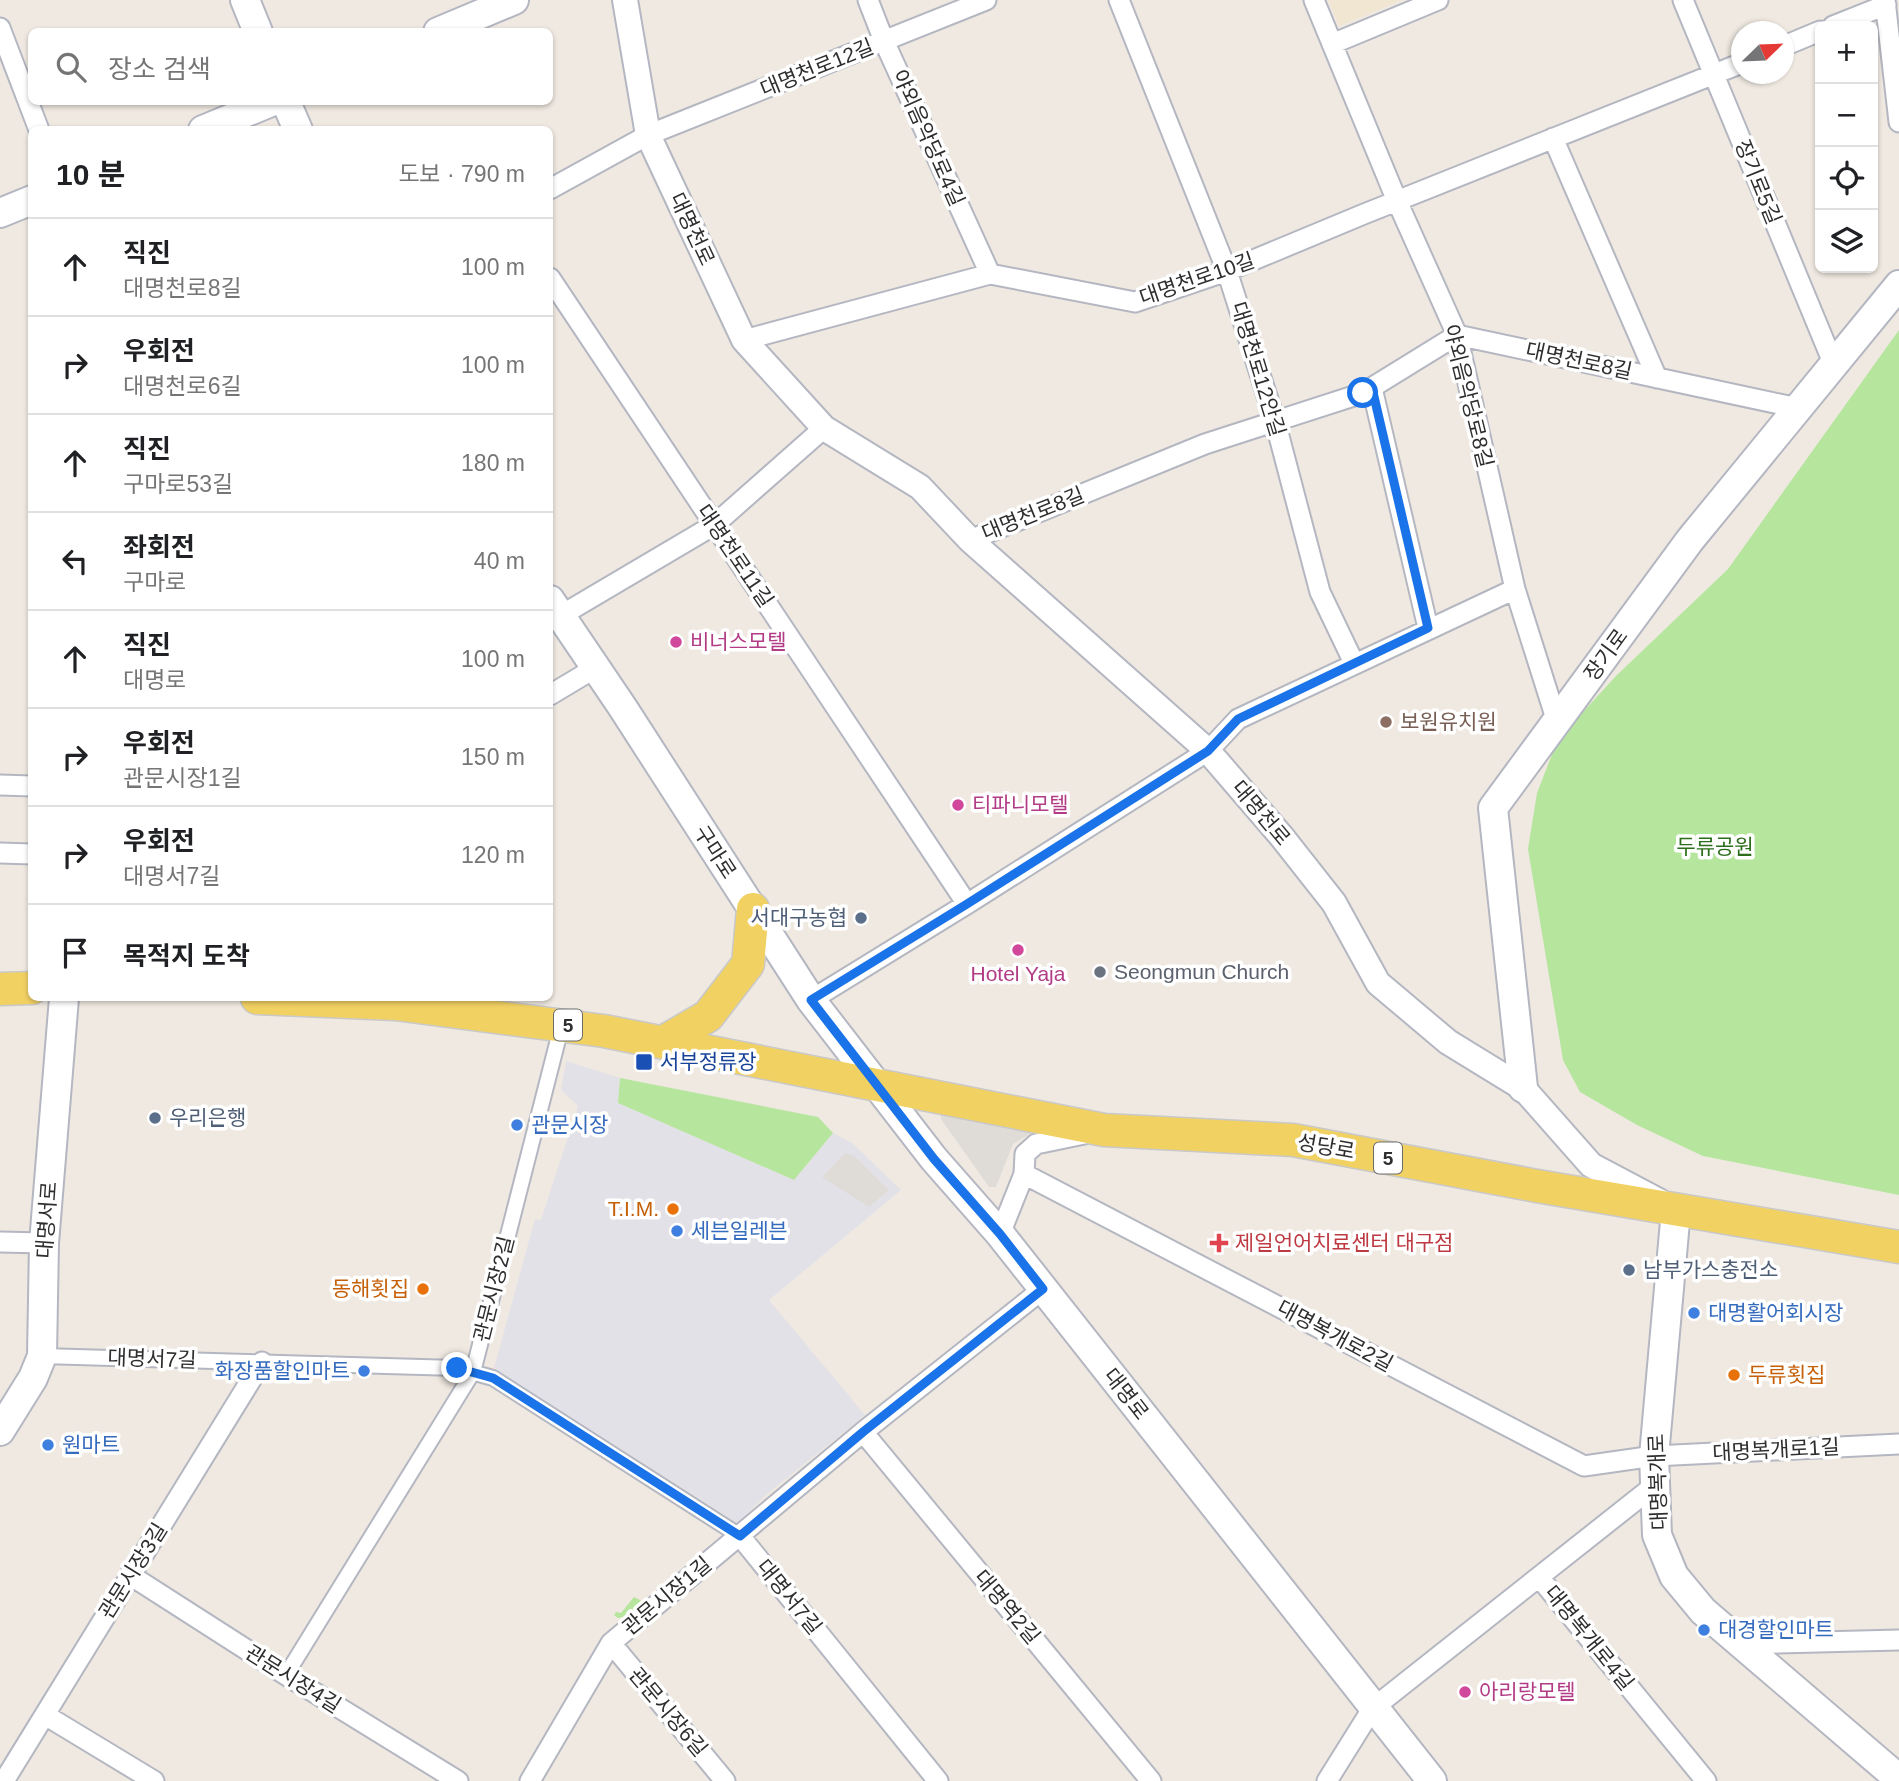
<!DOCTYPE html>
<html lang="ko">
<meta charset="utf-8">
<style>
:root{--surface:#fff;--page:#f2f2f2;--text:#202124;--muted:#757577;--line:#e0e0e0}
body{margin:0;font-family:Arial,"Noto Sans KR",sans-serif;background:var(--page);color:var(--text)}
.controls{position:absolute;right:21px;top:21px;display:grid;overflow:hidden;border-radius:10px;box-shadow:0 2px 5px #0004}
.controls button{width:63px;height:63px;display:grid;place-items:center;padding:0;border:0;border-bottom:2px solid var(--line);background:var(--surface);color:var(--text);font:35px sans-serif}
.compass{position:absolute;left:1731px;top:21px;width:63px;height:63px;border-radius:50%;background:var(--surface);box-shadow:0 2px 5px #0004;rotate:67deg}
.stop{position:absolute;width:21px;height:21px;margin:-16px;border:5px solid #1a73e8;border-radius:50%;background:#fff}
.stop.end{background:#1a73e8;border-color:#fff;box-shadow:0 2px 7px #0008}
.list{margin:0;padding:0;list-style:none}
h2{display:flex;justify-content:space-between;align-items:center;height:91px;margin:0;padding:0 28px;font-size:30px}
h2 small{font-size:23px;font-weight:400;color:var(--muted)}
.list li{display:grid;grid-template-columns:46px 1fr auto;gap:21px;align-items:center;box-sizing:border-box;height:98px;padding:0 28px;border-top:2px solid var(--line)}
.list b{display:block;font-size:26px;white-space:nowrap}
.list p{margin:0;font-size:23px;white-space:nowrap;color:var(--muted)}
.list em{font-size:23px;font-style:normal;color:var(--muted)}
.icon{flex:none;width:38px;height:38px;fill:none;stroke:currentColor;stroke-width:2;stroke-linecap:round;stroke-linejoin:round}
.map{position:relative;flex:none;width:1899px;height:1781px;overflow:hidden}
.search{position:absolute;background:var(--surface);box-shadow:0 2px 5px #0004;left:28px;top:28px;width:525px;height:77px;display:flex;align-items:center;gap:18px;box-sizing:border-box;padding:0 24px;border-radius:10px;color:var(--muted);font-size:26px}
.panel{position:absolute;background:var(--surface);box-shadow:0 2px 5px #0004;left:28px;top:126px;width:525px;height:875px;border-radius:10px}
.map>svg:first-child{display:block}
.industrial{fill:#e3e1e8}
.education{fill:#f0e6d1}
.green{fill:#b6e59e}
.plaza{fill:#dfdcd8}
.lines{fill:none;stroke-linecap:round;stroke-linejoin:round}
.pedestrian-casing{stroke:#b4b7c1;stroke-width:18}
.minor-casing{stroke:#b4b7c1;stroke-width:23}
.tertiary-casing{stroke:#b4b7c1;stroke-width:28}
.secondary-casing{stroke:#b4b7c1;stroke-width:32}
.primary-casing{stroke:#c9c9c9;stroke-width:35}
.pedestrian{stroke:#fff;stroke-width:14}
.minor{stroke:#fff;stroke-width:19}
.tertiary{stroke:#fff;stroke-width:24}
.secondary{stroke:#fff;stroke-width:28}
.primary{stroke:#f2d163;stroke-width:32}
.route{stroke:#1a73e8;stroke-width:9}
.hotel-dot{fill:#d1479c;stroke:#fff;stroke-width:2.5}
.education-dot{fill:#8d6e63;stroke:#fff;stroke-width:2.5}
.service-dot{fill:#5c6f8a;stroke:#fff;stroke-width:2.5}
.worship-dot{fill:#6b7280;stroke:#fff;stroke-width:2.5}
.transit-dot{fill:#1a4fb4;stroke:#fff;stroke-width:2.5}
.shop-dot{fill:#3f7fe0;stroke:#fff;stroke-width:2.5}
.food-dot{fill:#e8710a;stroke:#fff;stroke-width:2.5}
.health-dot{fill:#e0444e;stroke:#fff;stroke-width:2.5}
.labels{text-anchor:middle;stroke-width:7;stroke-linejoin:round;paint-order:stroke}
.shield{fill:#fff;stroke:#6d6d6d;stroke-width:2}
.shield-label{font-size:19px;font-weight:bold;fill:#2e2e2e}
.street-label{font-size:21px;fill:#2e2e2e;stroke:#fff}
.hotel-label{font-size:21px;fill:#b23c85;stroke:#fff;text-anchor:start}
.education-label{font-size:21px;fill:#785e54;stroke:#fff;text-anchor:start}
.park-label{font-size:21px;fill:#2c6e1b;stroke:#fff}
.service-label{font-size:21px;fill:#4e5e75;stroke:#fff;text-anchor:start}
.worship-label{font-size:21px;fill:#5b616d;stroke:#fff;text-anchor:start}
.transit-label{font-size:21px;fill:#164399;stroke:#fff;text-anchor:start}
.shop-label{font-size:21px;fill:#366cbe;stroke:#fff;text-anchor:start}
.food-label{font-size:21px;fill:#c56008;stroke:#fff;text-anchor:end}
.health-label{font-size:21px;fill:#be3a42;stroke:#fff;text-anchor:start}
</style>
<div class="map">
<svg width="1899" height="1781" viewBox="0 0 1899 1781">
<rect width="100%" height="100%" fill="#efe9e1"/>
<path class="industrial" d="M566,1061L620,1078L618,1103L794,1180L833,1133L852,1143L901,1190L769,1300L865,1415L767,1494L737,1523L494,1368L535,1219L541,1220L578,1106L561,1090Z"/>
<path class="education" d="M1328,0H1402L1339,26Z"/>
<path class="green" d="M1899,330V1195L1703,1156L1637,1125L1580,1092L1563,1060L1528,849L1537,793L1558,739L1616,676L1728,569Z
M620,1078L818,1117L833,1133L794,1180L618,1103Z
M634,1597L644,1602L624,1617L618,1618L614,1615L616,1612L621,1613Z"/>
<path class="plaza" d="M940,1112L1033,1132L1013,1144L996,1187H989L941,1119Z
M845,1153L854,1156L889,1190L869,1207L822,1177Z"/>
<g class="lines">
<defs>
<path id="pedestrian" d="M42,1356L457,1368L493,1378L740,1536
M286,1675L473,1372L562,1024"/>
<path id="minor" d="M868,0L884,41L990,274
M1119,0L1227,271L1275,421L1320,592L1354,663
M1314,0L1397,201L1457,335L1515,589L1557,722
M1683,0L1834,365
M1885,0L1899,122
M1833,26L1886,5
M0,28L39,130
M1332,44L1438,0
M1784,46L1820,31
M1553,138L1657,378
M550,189L648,135L986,0
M550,278L967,904
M744,340L990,274L1135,302L1227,271L1364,214L1742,63
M1372,388L1428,628
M970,540L1205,444L1363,393L1457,335L1798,408
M560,616L714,525L824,428
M550,695L595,668
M0,785L32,786
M0,853L32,854
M811,1000L967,904L1208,751L1238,719L1515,589
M1024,1174L1584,1466L1654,1456L1899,1444
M1000,1234L1024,1174L1025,1154L1036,1144L1089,1133
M0,1242L44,1243
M863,1432L1151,1781
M740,1536L938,1781
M130,1575L286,1675L458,1781
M1539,1577L1706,1781
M611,1643L725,1781
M1741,1644L1899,1640
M45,1715L154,1781
M4,1781L262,1362
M530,1781L611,1643L863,1432L1043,1289
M1327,1781L1372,1709L1655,1485"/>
<path id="tertiary" d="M625,0L648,135L744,340L824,428L920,487L970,540L1208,751L1282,837L1334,903L1378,983L1448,1042L1523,1088L1591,1165L1659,1201"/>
<path id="secondary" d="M245,0L258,32
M438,32L514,0
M286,102L298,130
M203,130L271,102
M0,213L32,200
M550,600L623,708L811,1000L934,1159L1000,1234L1432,1781
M1523,1088L1493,808L1690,540L1899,285
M1676,1210L1654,1456L1657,1535L1674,1576L1703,1611L1899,1779
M0,1431L33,1378L42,1356L44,1243L64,998"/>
<path id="primary" d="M0,989L32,988
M257,998L395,1004L604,1031L1104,1130L1293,1140L1537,1186L1899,1247
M665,1041L708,1016L748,964L753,909"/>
</defs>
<use href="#pedestrian" class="pedestrian-casing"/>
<use href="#minor" class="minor-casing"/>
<use href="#tertiary" class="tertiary-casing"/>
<use href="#secondary" class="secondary-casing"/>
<use href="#primary" class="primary-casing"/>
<use href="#pedestrian" class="pedestrian"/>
<use href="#minor" class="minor"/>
<use href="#tertiary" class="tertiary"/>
<use href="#secondary" class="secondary"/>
<use href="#primary" class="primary"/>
</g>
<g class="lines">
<path class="route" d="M457,1368L493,1378L740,1536L863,1432L1043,1289L1000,1234L934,1159L811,1000L967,904L1208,751L1238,719L1428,628L1372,388L1363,393"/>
</g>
<g class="hotel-dot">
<circle cx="676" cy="642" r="7"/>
<circle cx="958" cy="805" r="7"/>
<circle cx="1018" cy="950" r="7"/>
<circle cx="1465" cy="1692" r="7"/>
</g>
<circle class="education-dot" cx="1386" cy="722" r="7"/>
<g class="service-dot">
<circle cx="861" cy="918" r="7"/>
<circle cx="155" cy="1118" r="7"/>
<circle cx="1629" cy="1270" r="7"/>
</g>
<circle class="worship-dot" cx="1100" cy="972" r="7"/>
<rect class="transit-dot" x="635" y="1053" width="18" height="18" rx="3.5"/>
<g class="shop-dot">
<circle cx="517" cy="1125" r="7"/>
<circle cx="677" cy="1231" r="7"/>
<circle cx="1694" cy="1313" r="7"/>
<circle cx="364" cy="1371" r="7"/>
<circle cx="48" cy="1445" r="7"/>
<circle cx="1704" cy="1630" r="7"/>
</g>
<g class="food-dot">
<circle cx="673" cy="1209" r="7"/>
<circle cx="423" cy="1289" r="7"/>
<circle cx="1734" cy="1375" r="7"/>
</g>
<path class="health-dot" d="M1215.5 1232.5h7v7h7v7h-7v7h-7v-7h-7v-7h7z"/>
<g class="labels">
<g class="shield">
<rect x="554" y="1009.5" width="28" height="31" rx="5"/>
<rect x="1374" y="1142.5" width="28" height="31" rx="5"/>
</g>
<g class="shield-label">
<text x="568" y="1032">5</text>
<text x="1388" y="1165">5</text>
</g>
<g class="street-label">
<text transform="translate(817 68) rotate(-22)" y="7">대명천로12길</text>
<text transform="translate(928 138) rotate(66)" y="7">야외음악당로4길</text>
<text transform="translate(1758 182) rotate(68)" y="7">장기로5길</text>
<text transform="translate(692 229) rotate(65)" y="7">대명천로</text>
<text transform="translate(1197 279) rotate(-19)" y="7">대명천로10길</text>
<text transform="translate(1579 361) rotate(12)" y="7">대명천로8길</text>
<text transform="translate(1258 369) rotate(73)" y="7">대명천로12안길</text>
<text transform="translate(1468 396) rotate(76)" y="7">야외음악당로8길</text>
<text transform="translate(1033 514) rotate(-22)" y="7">대명천로8길</text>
<text transform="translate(735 556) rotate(56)" y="7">대명천로11길</text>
<text transform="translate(1606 655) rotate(-54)" y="7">장기로</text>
<text transform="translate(1261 813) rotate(50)" y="7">대명천로</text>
<text transform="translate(715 852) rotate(57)" y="7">구마로</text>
<text transform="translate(1326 1147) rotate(10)" y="7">성당로</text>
<text transform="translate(47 1220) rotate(-86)" y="7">대명서로</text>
<text transform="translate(494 1289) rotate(-76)" y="7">관문시장2길</text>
<text transform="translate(1335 1336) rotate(28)" y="7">대명복개로2길</text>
<text transform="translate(152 1359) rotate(2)" y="7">대명서7길</text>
<text transform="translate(1126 1394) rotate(52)" y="7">대명로</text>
<text transform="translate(1776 1450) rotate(-3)" y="7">대명복개로1길</text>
<text transform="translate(1658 1482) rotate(-92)" y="7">대명복개로</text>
<text transform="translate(133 1571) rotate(-58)" y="7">관문시장3길</text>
<text transform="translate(667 1596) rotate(-40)" y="7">관문시장1길</text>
<text transform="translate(789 1597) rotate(51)" y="7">대명서7길</text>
<text transform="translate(1007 1607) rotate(50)" y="7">대명역2길</text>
<text transform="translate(1589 1638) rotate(51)" y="7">대명복개로4길</text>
<text transform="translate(293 1679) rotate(32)" y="7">관문시장4길</text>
<text transform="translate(668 1712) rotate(50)" y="7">관문시장6길</text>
</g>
<g class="hotel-label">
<text x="690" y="649">비너스모텔</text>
<text x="972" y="812">티파니모텔</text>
<text x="1018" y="981" text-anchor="middle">Hotel Yaja</text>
<text x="1479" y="1699">아리랑모텔</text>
</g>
<g class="education-label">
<text x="1400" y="729">보원유치원</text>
</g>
<g class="park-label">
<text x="1715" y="854">두류공원</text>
</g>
<g class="service-label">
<text x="847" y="925" text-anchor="end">서대구농협</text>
<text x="169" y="1125">우리은행</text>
<text x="1643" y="1277">남부가스충전소</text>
</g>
<g class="worship-label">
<text x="1114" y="979">Seongmun Church</text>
</g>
<g class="transit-label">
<text x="660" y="1069">서부정류장</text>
</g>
<g class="shop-label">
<text x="531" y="1132">관문시장</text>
<text x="691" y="1238">세븐일레븐</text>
<text x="1708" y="1320">대명활어회시장</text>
<text x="350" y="1378" text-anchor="end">화장품할인마트</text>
<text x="62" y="1452">원마트</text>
<text x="1718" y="1637">대경할인마트</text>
</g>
<g class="food-label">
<text x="659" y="1216">T.I.M.</text>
<text x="409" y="1296">동해횟집</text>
<text x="1748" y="1382" text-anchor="start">두류횟집</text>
</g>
<g class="health-label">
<text x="1235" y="1250">제일언어치료센터 대구점</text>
</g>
</g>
</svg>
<div class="controls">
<button>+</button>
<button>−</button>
<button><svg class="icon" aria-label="locate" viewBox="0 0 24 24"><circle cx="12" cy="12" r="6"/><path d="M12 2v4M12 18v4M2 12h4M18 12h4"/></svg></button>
<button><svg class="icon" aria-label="layers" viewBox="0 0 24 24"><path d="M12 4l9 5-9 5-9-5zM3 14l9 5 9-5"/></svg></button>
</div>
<svg class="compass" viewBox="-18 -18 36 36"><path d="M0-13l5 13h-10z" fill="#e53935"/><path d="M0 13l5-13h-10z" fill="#757577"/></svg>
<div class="stop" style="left:1363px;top:393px"></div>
<div class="stop end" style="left:457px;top:1368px"></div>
<div class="search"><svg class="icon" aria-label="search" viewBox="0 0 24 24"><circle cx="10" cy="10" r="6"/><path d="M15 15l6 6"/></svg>장소 검색</div>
<section class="panel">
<h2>10 분<small>도보 · 790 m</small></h2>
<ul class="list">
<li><svg class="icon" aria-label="ahead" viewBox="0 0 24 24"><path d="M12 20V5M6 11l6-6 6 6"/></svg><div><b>직진</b><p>대명천로8길</p></div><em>100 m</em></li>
<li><svg class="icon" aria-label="right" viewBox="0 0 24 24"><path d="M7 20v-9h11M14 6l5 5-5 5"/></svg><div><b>우회전</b><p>대명천로6길</p></div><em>100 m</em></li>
<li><svg class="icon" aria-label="ahead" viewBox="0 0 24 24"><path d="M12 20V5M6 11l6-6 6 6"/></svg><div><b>직진</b><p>구마로53길</p></div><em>180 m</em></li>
<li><svg class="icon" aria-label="left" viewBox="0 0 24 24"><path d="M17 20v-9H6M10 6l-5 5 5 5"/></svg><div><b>좌회전</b><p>구마로</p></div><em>40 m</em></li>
<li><svg class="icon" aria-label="ahead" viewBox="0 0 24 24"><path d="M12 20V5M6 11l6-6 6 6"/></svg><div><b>직진</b><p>대명로</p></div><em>100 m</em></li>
<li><svg class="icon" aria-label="right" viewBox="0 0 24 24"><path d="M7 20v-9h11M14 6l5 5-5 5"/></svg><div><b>우회전</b><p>관문시장1길</p></div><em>150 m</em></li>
<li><svg class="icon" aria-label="right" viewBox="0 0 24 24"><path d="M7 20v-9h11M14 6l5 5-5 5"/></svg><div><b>우회전</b><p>대명서7길</p></div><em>120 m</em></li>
<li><svg class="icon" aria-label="arrive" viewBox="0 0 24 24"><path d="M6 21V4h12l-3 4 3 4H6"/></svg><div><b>목적지 도착</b></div></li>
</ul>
</section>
</div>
